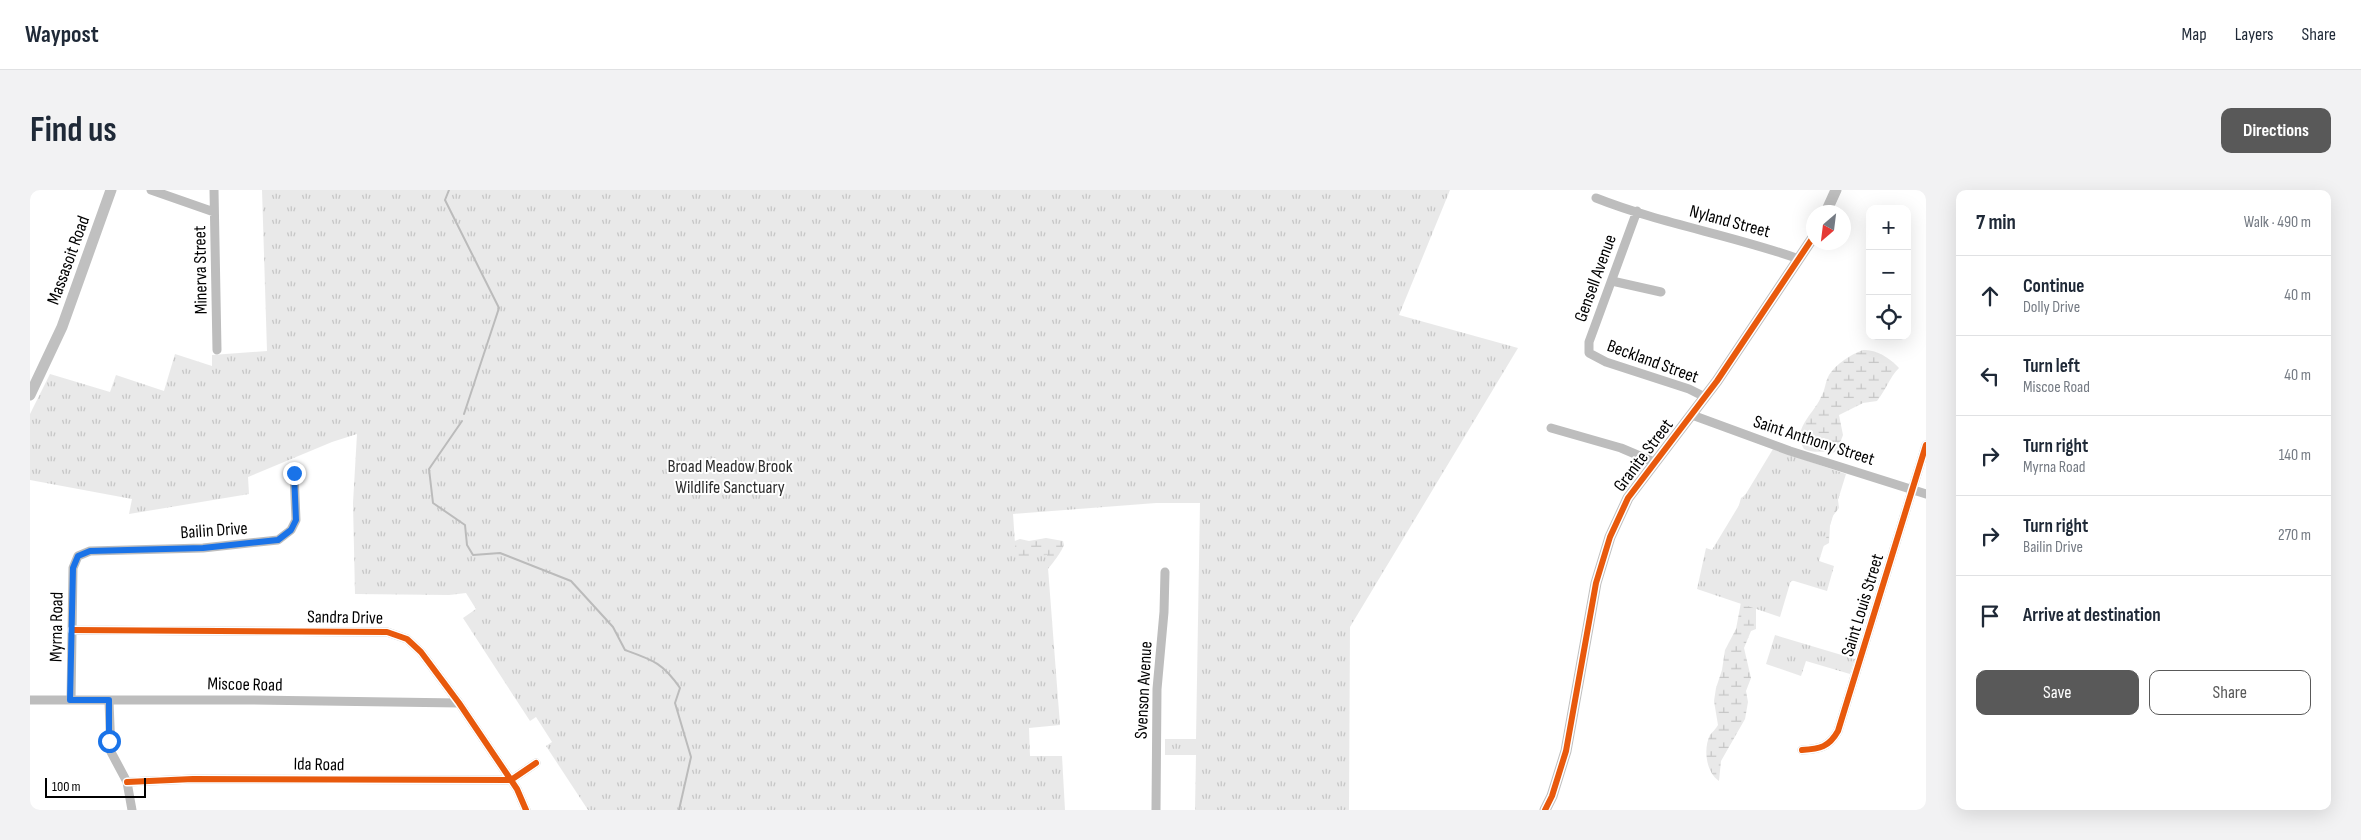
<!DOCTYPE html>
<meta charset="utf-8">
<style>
:root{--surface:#fff;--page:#f2f2f3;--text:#1f2937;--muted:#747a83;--line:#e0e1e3;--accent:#595959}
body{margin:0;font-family:"Sofia Sans Condensed",sans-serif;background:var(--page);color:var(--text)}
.controls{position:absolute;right:15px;top:15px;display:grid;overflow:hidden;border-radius:10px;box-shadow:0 5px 20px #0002}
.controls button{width:45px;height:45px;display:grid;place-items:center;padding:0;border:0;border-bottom:1px solid var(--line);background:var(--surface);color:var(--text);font:25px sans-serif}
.compass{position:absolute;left:1776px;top:15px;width:45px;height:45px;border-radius:50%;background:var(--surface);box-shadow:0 5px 20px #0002;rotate:208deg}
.scale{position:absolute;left:15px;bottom:12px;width:101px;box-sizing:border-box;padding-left:5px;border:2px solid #000;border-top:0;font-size:14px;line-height:18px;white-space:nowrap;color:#000;-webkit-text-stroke:4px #fff;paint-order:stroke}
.stop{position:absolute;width:15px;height:15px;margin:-11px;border:4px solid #1a73e8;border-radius:50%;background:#fff}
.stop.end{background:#1a73e8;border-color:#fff;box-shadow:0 1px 5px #0008}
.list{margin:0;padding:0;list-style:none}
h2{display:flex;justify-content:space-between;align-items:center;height:65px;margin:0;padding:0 20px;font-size:21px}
h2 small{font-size:16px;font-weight:400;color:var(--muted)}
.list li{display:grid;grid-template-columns:32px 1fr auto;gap:15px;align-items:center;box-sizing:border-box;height:80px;padding:0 20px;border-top:1px solid var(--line)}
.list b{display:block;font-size:19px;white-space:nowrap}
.list p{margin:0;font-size:16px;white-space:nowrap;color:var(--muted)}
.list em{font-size:16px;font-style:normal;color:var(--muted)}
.actions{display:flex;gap:10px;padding:15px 20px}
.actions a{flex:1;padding:11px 0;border:1px solid var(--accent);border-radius:10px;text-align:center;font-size:18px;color:var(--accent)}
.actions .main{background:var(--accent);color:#fff}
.icon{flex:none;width:28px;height:28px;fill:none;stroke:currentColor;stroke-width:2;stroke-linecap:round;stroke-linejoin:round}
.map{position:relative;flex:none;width:1896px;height:620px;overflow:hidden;border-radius:10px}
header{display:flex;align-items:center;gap:30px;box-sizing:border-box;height:70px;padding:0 25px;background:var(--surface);border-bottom:1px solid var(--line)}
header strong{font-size:24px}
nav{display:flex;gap:28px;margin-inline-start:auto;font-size:18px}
.intro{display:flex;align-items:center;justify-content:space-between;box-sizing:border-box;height:120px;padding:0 30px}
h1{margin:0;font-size:35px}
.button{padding:12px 22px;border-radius:10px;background:var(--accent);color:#fff;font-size:18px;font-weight:700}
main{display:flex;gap:30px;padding:0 30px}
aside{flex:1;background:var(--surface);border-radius:10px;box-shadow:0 5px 20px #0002}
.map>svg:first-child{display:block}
.wetland{fill:url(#wetland-marsh)}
.park{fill:url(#park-tufts)}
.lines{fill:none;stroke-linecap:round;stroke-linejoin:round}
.stream{stroke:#bbb;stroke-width:2}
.street{stroke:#bdbdbd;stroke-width:9}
.secondary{stroke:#c0c0c0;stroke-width:11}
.cycleway-casing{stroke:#fff;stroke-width:9}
.cycleway{stroke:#e8590c;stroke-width:6}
.route{stroke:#1a73e8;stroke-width:6}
.labels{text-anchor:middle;stroke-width:4;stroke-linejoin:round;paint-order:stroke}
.street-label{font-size:18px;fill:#000;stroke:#fff}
.park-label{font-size:18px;fill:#2e2e2e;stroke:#fff}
</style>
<header>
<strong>Waypost</strong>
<nav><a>Map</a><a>Layers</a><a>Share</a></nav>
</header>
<div class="intro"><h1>Find us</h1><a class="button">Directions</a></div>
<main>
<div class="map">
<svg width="1896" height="620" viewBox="0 0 1896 620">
<defs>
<pattern id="wetland-marsh" width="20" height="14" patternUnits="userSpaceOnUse" patternTransform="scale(1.25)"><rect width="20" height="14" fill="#e9e9e9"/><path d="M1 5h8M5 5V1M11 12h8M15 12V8" fill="none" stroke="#c6c6c6"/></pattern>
<pattern id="park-tufts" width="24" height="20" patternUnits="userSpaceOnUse" patternTransform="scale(1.25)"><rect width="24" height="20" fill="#e9e9e9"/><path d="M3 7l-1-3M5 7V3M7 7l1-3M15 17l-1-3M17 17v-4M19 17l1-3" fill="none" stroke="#c6c6c6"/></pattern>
</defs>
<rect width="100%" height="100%" fill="#fff"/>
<path class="wetland" d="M1833,160C1846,159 1860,168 1869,178C1859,188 1856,200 1847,211L1833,213L1809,225L1813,245L1807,261L1802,263C1792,260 1784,264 1774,259C1761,239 1784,224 1791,207C1795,201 1795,192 1799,185C1807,173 1820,165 1833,160Z
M1720,301L1802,303L1808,310L1809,318L1802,327L1800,335L1799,353L1790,358L1772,387L1740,400L1726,419V439L1721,441L1714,458L1721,488L1716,501L1718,512L1715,529L1691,571L1689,591C1676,582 1673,559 1680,545C1682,542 1686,539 1688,535L1684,511L1686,498L1692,480L1695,460L1706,439L1712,407L1705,329L1711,308Z
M1016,348L1033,351L1034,355C1028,369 1018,377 1010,390L983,373L982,352L990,349L999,351Z"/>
<path class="park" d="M232,0H1420L1369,125L1488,158L1320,437L1319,620H1165L1166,565H1135V549H1166L1170,313H1126L983,324L986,368L1017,365L1030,535L999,538L1000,566H1032L1035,620H558L516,556L522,552L506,527L500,531L433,428L446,419L436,403L419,405L325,404L323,313L327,244L302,252L218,287L219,304L99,324L102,309L0,290V224L20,184L80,202L86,185L134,201L145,164L182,176V165L237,161Z
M1743,259L1816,284L1789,371L1804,376L1797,401L1761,390L1750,427L1667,399L1676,358L1682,360Z
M1745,445L1825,469L1820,484L1776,471L1771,486L1736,474Z"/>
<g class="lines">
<path class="stream" d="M419,0L415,10L469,118L434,224
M432,231L399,279L403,313L435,335L437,355L443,365L470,363L541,391L583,437L595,460C623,470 633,473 650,498L645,513L661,567L649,620"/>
<path class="street" d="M121,0L184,22
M184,0L187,160
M1566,8C1632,34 1702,45 1769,69
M1607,21L1559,152V163L1576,172L1659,199L1675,207
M1582,91L1631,102
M1662,225L1760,261L1896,304
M1521,238L1591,258L1624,272
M42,440L357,442L377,449L391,462L429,513L487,599L496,620
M0,510H220L429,513
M41,510L43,378L48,366L60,361L173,358L248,350L261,340L266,330L264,283
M79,511L81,562L97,592L102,620
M1772,560C1790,559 1799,557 1808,541L1896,255
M97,592L163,589L481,590L506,573
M1126,620L1127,499L1134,422L1135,382"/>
<path class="secondary" d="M1796,22L1806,0
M0,205L32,137L81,0
M1515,620L1522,606L1536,561L1566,393L1580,347L1598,308L1687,191L1784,46"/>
<defs>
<path id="cycleway" d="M42,440L357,442L377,449L391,462L429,513L487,599L496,620
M1772,560C1790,559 1799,557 1808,541L1896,255
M97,592L163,589L481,590L506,573
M1515,620L1522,606L1536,561L1566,393L1580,347L1598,308L1687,191L1784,46"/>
</defs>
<use href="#cycleway" class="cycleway-casing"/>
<use href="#cycleway" class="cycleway"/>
</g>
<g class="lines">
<path class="route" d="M79,551V510H40L43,378L48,366L60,361L173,358L248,350L261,340L266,330L264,283"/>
</g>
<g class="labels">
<g class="street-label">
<text transform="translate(1700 31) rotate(15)" y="6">Nyland Street</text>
<text transform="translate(38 70) rotate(-70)" y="6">Massasoit Road</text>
<text transform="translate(170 80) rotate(-91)" y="6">Minerva Street</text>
<text transform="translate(1565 88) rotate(-70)" y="6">Gensell Avenue</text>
<text transform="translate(1623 171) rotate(20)" y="6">Beckland Street</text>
<text transform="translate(1784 250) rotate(18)" y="6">Saint Anthony Street</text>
<text transform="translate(1613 265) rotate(-53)" y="6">Granite Street</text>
<text transform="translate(184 340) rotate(-4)" y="6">Bailin Drive</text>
<text transform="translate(1832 415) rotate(-73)" y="6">Saint Louis Street</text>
<text transform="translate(315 427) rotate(1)" y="6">Sandra Drive</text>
<text transform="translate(26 437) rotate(-89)" y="6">Myrna Road</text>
<text transform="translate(215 494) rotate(1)" y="6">Miscoe Road</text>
<text transform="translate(1113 500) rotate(-87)" y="6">Svenson Avenue</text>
<text transform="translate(289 574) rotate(1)" y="6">Ida Road</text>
</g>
<g class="park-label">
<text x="700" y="282">Broad Meadow Brook<tspan x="700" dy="21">Wildlife Sanctuary</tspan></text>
</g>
</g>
</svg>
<div class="controls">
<button>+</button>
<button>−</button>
<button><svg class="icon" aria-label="locate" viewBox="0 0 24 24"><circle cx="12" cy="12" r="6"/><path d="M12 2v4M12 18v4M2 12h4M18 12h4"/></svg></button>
</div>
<svg class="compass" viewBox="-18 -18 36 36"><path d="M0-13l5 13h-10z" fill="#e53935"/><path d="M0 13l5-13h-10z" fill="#747a83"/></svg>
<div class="scale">100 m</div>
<div class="stop" style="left:79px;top:551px"></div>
<div class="stop end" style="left:264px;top:283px"></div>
</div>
<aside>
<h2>7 min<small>Walk · 490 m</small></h2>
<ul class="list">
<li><svg class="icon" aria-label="ahead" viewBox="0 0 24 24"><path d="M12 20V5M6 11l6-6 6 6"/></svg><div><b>Continue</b><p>Dolly Drive</p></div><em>40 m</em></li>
<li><svg class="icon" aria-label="left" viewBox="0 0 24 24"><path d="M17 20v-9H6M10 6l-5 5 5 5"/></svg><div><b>Turn left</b><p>Miscoe Road</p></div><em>40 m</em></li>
<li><svg class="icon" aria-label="right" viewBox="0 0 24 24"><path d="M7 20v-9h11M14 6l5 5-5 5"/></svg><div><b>Turn right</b><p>Myrna Road</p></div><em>140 m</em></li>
<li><svg class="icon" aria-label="right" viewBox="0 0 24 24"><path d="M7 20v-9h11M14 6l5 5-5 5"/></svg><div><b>Turn right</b><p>Bailin Drive</p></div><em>270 m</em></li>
<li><svg class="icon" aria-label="arrive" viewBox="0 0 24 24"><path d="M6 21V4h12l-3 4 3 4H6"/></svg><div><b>Arrive at destination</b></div></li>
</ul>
<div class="actions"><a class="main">Save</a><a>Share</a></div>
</aside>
</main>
